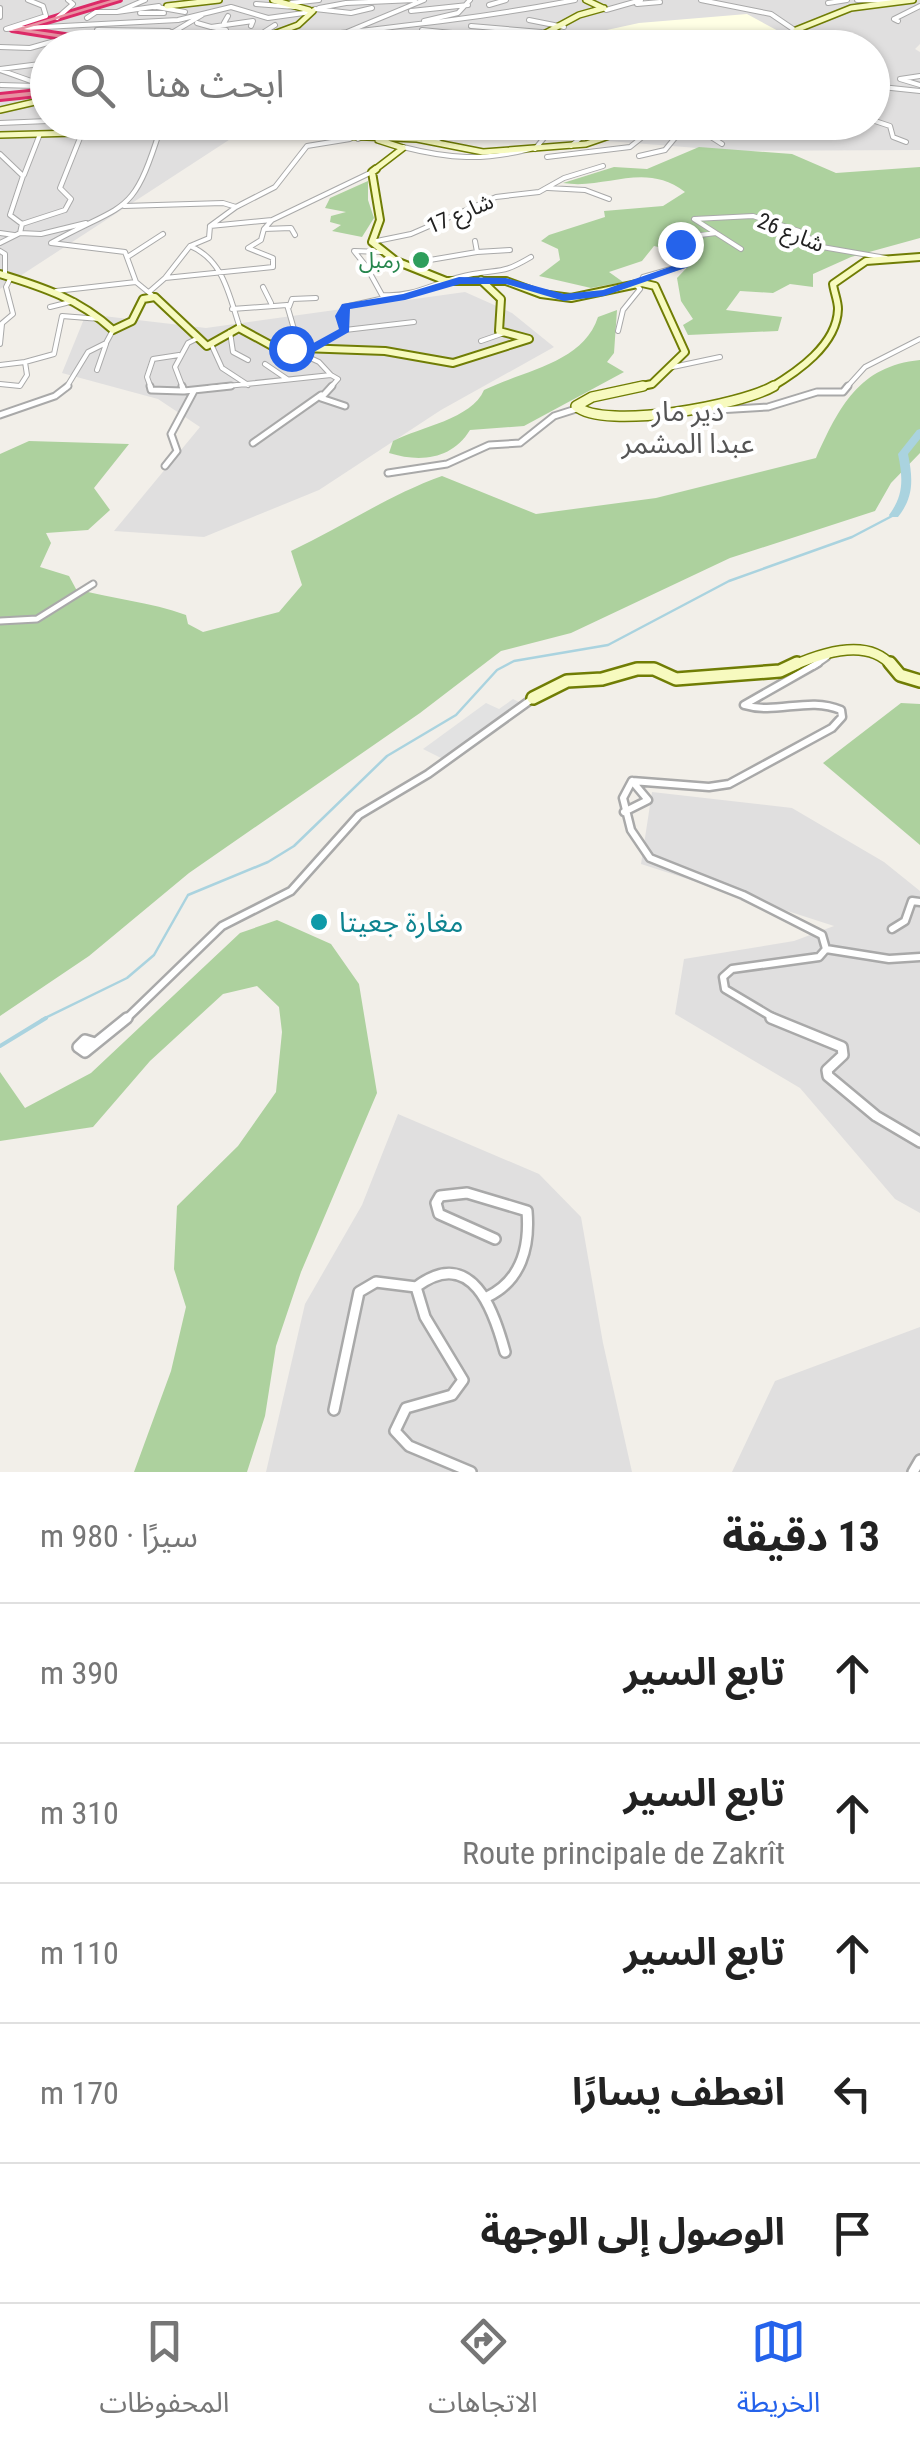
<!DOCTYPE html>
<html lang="ar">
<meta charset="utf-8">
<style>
:root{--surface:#fff;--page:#f2f2f2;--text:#222;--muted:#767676;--line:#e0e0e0;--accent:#2563eb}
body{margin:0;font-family:"Roboto Condensed","Noto Sans Arabic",sans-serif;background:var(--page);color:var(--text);direction:rtl}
.stop{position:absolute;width:30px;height:30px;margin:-22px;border:8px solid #2563eb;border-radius:50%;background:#fff}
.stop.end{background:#2563eb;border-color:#fff;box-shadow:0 2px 10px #0008}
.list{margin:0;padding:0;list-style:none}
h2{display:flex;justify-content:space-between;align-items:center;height:130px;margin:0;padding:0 40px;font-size:42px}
h2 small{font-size:32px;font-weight:400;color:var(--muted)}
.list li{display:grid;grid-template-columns:65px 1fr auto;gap:30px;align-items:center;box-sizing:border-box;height:140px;padding:0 40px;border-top:2px solid var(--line)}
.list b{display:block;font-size:38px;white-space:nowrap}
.list p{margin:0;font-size:32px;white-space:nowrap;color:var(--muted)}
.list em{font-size:32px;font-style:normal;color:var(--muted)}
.icon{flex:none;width:55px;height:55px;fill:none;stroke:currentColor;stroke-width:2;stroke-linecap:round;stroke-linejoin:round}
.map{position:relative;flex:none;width:920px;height:1472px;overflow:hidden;direction:ltr}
.search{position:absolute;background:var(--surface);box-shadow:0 2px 8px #0004;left:30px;right:30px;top:30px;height:110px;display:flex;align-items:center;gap:25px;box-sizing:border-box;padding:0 35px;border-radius:55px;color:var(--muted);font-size:38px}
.sheet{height:830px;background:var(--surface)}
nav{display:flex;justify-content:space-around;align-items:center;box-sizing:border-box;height:140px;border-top:2px solid var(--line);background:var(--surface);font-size:28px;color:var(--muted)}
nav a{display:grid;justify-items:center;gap:5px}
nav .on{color:var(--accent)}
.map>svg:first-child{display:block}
.residential{fill:#e0dfdf}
.education{fill:#ffffe5}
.forest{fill:#add19e}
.parking{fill:#e2e2e2}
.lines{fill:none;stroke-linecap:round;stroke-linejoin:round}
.stream-far1{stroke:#aad3df;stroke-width:2.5}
.stream{stroke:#aad3df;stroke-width:4}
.river{fill:#aad3df;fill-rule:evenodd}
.street-far3-casing{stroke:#a9a9a9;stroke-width:6}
.street-far2-casing{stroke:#a9a9a9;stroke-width:9}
.street-far1-casing{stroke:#a9a9a9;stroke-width:11}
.street-casing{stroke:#a9a9a9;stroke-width:14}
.secondary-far3-casing{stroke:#707d05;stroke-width:8}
.secondary-far2-casing{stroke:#707d05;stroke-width:10}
.secondary-far1-casing{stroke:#707d05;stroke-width:12}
.secondary-casing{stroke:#707d05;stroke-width:16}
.highway-casing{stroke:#dc2a67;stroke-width:6}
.street-far3{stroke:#fff;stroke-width:4}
.street-far2{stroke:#fff;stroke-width:5}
.street-far1{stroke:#fff;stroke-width:6}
.street{stroke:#fff;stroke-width:9}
.secondary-far3{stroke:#f7fabf;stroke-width:5}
.secondary-far2{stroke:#f7fabf;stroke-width:6}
.secondary-far1{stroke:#f7fabf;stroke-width:9}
.secondary{stroke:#f7fabf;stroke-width:11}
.highway{fill:#e892a2;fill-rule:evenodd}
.route{fill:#2563eb}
.leisure-dot{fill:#2e9e5b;stroke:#fff;stroke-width:4}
.culture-dot{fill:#0f9aa8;stroke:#fff;stroke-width:4}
.labels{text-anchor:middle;stroke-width:8;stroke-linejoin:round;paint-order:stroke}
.far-street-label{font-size:22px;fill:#222;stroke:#fff}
.far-leisure-label{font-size:22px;fill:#27864d;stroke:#fff;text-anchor:end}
.far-quarter-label{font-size:28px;fill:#555;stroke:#fff}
.culture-label{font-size:28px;fill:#0d838f;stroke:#fff;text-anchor:start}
</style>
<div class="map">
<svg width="920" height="1472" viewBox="0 0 920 1472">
<rect width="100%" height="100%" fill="#f2efe9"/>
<path class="residential" d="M0,0H920V44L915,49L920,52V150L736,151L374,123L872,122V48H48V122L255,123L0,289Z
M465,292L512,313L554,347L441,410L319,490L204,537L114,531L200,427L158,399L62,373L86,314L206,328Z
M652,792L792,808L884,862L920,891V1213L895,1199L800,1088L675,1014L684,959L794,941L834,926L641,864Z
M398,1114L539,1174L581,1217L603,1343L632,1472H266L305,1304L362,1205Z
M920,1327V1472H732L775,1381Z"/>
<path class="education" d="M747,14L782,33L767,38L774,47L524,48L639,23Z"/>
<path class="forest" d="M699,147L792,154L836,173L920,167V238L851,257L813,274V287L790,284L773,293L740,291L726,310L782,317L778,331L688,335L683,325L693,319L681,301L677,278L698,256L654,246L642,261L609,272L623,282L591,288L539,276L560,260L558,249L541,241L549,235L605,217L604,211L663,206L685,192C644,161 607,190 563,183L614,167L647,169Z
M368,181V200L374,218L362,237L332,231L341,225L330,222L331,216L346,212L325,208L330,198Z
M617,310L614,353L607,362L624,372L524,426L470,430C452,459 421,463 389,453L393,441C420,427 472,419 484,390C525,370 583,363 598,317Z
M920,360V453L891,483L875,511L730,558L571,633L501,651L420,713L189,873L89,956L0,1016V454L29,441L129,444L94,488L110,510L88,530L46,533L51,543L40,567L69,576L76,589C114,599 150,602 186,615L188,624L203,632L279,612L302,585L291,551C342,527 389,495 442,476L536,514L656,498L816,458C839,407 859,366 920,360Z
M901,703L920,704V845L823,763Z
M277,920L331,944L359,984L377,1093L301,1272L276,1346L265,1416L247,1472H134L171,1371L186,1307L174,1269L177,1206L238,1146L276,1092L282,1032L279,1007L257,986L223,994L150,1061L93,1127L0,1141V1072L25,1108L91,1073L240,933Z"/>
<path class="parking" d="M513,699L525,705L449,762L423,749L486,703L499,709Z"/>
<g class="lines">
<path class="stream-far1" d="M41,1020L127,978L154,955L188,895L268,862L294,846L387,756L456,715L497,670L514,661L608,645L729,581L852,537L894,515"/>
<path class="stream" d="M0,1046L46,1018"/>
<path class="river" d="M920,429V439L908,454C913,479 914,497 898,517H890L889,515C904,495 903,478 898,454L917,430Z"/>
<defs>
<path id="street-far3" d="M28,0L43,6L46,16L6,29L178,20L231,7L268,18L311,12
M145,0L117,12L159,6
M701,0L771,14L796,31
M857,0L896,1
M291,3L319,0
M346,3L415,0
M828,3L847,0
M256,4L295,7
M637,4L660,2
M489,5L506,0
M157,7L185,12
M0,8V17
M319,8L346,3
M315,9L351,13L372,8
M606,10L641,0
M411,11L468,5
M140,13H164
M57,18L73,4L68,0
M87,18L96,12H117
M529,20L564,27
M424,21L458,13L470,0
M898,21L894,19L920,6
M197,23L211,27L253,21L251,26
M224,23L228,16
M471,26L553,33
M97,30L169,31
M422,30L531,41
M365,31L393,42L450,48
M347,32L424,0
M68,37L100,33
M247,43L275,25
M248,43C278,46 302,38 331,34C413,25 494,16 575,0
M88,45L165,37L202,15
M0,47L30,48L69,37
M203,48L210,37L227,35L226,30L212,27
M315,48H351
M792,48H808
M872,59V64
M0,69L48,63
M0,70L48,87
M920,76L900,79L920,85
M1,85L35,86
M872,86L920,91
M872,120L890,126L893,137L906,142
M291,122L378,131L358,139
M518,122L512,128L546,130
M0,123L48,121
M697,128L722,144
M432,142L476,122
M571,146L599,122
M403,147C450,159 483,161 530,149
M535,149L557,122
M0,154L23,176L10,215L22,224L20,233L41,234L86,223
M639,156L665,150L679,133L695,129
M547,157L630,147L650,131L723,122
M24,175L40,134
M548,188L585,190L609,199
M124,206L223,203L236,207L210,226L272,220L264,229L291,228L295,235
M236,207L275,187L307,146L350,139
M272,220L372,172
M22,224L65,210L71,199L60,188L82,133
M0,233L14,235
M372,242L411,234L496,197L539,192L564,178L603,166
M0,243L20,233
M190,246C224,260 229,296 240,328
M741,249L694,219L753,216L799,231L822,247L886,258
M0,251L5,254V276
M382,252L354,251L366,266L396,261
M477,252L510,250
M129,256L163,234
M366,266L382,295C416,298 440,279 473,274C503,269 502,274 531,257
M413,268L424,261L477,252L475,241
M165,278L190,246L209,238L210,226
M640,283L643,277L685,265L689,260L684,254H696L670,247L688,244L674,243L690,239L676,238L716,233
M263,287L271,303
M56,291L136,282
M149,292L165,278L273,267V258L248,248L261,240L264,229
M153,296L136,282L125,252L51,243C127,201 132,218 160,130
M50,307L74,301
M289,307L292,299L316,298
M232,309L287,305L296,336L313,347
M0,325L13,314L6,287L11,277
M345,330L344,307L389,297
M618,331L623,310L640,289L635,284
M230,332L233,352L248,360
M481,341L504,333
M0,344L2,324
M212,346L222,368L248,385
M311,349L345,330L414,322
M25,362L54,354L62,316L100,319
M265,364L287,379
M0,365L25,362L27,375L20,386L0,384
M668,368L720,357
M97,370L106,344
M66,388L88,352L106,343L113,330
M151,388L147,377L153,359L179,355
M183,388L175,367L188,343L196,339
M208,388L331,375L319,362L291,349
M330,388L338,379L331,375
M846,388L865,367L920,339"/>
<path id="street-far2" d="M150,386L151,390L183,391
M182,386L184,391L231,386
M332,386L321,398L345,406
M701,411L768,407L817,392H843L848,386
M0,415L55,396L68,386
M253,443L321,395
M165,466L177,451L171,434L194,391
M388,473L447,464L489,445L520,443L554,416L576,409
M0,621L37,619L93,584
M814,666L827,657"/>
<path id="street-far1" d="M624,812L648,800L632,781
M892,929L905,921L912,901L920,902
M826,949L889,959L920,957
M125,1020L222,926L291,891L359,815L428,774L532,699
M777,1020L725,989L723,977L732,969L819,957L826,949L822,935L743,895L650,858L631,830L623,798L632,781L709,787L729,784L832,728L842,717L841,710C808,696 777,715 744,705L818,663"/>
<path id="street" d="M771,1018L842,1047L843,1055L827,1070L828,1076L876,1116L920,1142
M95,1043L85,1040L78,1047L85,1052L127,1018
M487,1297C521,1281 530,1247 527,1211L467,1193L440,1196L436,1203L439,1214L495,1239
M334,1410L359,1292L376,1282L416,1287
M471,1472L409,1446L395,1431L406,1408L452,1395L463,1380L425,1317L416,1287C472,1245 494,1311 505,1352
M913,1472L920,1460"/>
<path id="secondary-far3" d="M273,0L309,10
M586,0L603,8
M167,6L219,0
M236,48L298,25L313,11
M518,48L579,15L604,8
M830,48L796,30L851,8L913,0
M0,110L48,99
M0,135L189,130L417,139L483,152L586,144L650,122
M373,171L403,148L378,140"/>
<path id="secondary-far2" d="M376,169L372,172L380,220L372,242L396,261L446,281H506L541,294L571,298L642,283L655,286L685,352L652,384L632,388
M0,274C43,287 79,299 113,330L132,321L143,299L155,297L207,346L239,328L274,347L385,351L453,363L529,339L499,331L501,299L481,280
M770,388C797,372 837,345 838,309C838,301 834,292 833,284L866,261L920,257"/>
<path id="secondary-far1" d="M643,386L592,397L576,406C605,431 742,405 774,386
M792,666C821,653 868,637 892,666"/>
<path id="secondary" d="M890,663L900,675L920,681
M533,698L567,681L602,679L637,669H654L676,679L780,671L797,663"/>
<path id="highway" d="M111,0H120L24,29L85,38L92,43L87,48H80L85,43L81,41L12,30Z
M48,90V94L0,99V95Z"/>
</defs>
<use href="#street-far3" class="street-far3-casing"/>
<use href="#street-far2" class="street-far2-casing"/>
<use href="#street-far1" class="street-far1-casing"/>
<use href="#street" class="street-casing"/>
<use href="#secondary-far3" class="secondary-far3-casing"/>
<use href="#secondary-far2" class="secondary-far2-casing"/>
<use href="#secondary-far1" class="secondary-far1-casing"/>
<use href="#secondary" class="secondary-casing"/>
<use href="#highway" class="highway-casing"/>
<use href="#street-far3" class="street-far3"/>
<use href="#street-far2" class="street-far2"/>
<use href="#street-far1" class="street-far1"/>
<use href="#street" class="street"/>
<use href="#secondary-far3" class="secondary-far3"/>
<use href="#secondary-far2" class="secondary-far2"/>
<use href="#secondary-far1" class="secondary-far1"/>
<use href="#secondary" class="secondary"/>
<use href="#highway" class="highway"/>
</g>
<path class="route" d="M680,241L692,242L685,248L701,254L692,257L688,267L604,296L564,301L506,284H460L405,300L350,309L349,332L314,352L285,348L308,346L339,329L335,316L342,304L403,294L459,277L506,278L564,294L603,290L681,263L680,253L665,247Z"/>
<circle class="leisure-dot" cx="421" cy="260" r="10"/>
<circle class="culture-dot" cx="319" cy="922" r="10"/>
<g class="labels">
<g class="far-street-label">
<text transform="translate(460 213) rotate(-23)" y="8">شارع 17</text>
<text transform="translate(791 232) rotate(22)" y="8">شارع 26</text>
</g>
<g class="far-leisure-label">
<text x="401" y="268">رمبل</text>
</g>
<g class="far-quarter-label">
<text x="688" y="421">دير مار<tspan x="688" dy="32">عبدا المشمر</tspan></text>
</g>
<g class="culture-label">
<text x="339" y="932">مغارة جعيتا</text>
</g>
</g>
</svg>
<div class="stop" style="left:291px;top:348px"></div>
<div class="stop end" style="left:680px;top:244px"></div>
<div class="search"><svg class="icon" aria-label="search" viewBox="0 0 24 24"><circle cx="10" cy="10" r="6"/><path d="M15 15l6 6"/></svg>ابحث هنا</div>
</div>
<section class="sheet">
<h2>13 دقيقة<small>سيرًا · 980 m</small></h2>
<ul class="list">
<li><svg class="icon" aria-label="ahead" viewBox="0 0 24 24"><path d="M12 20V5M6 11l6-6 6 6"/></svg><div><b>تابع السير</b></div><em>390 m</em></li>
<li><svg class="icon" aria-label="ahead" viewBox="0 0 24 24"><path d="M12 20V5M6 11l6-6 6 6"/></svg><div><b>تابع السير</b><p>Route principale de Zakrît</p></div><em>310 m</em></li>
<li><svg class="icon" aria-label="ahead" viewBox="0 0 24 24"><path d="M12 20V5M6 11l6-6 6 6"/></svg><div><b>تابع السير</b></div><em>110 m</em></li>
<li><svg class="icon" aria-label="left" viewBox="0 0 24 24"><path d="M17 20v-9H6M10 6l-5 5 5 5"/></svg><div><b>انعطف يسارًا</b></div><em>170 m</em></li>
<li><svg class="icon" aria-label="arrive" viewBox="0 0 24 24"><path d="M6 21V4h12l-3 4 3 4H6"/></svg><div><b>الوصول إلى الوجهة</b></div></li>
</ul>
</section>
<nav>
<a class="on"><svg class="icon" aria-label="map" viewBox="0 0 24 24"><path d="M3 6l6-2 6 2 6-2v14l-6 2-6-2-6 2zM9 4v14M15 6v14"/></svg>الخريطة</a>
<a><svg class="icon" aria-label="directions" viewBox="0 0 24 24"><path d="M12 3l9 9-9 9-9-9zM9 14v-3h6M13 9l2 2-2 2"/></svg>الاتجاهات</a>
<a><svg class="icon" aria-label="saved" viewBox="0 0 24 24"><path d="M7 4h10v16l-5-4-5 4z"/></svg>المحفوظات</a>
</nav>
